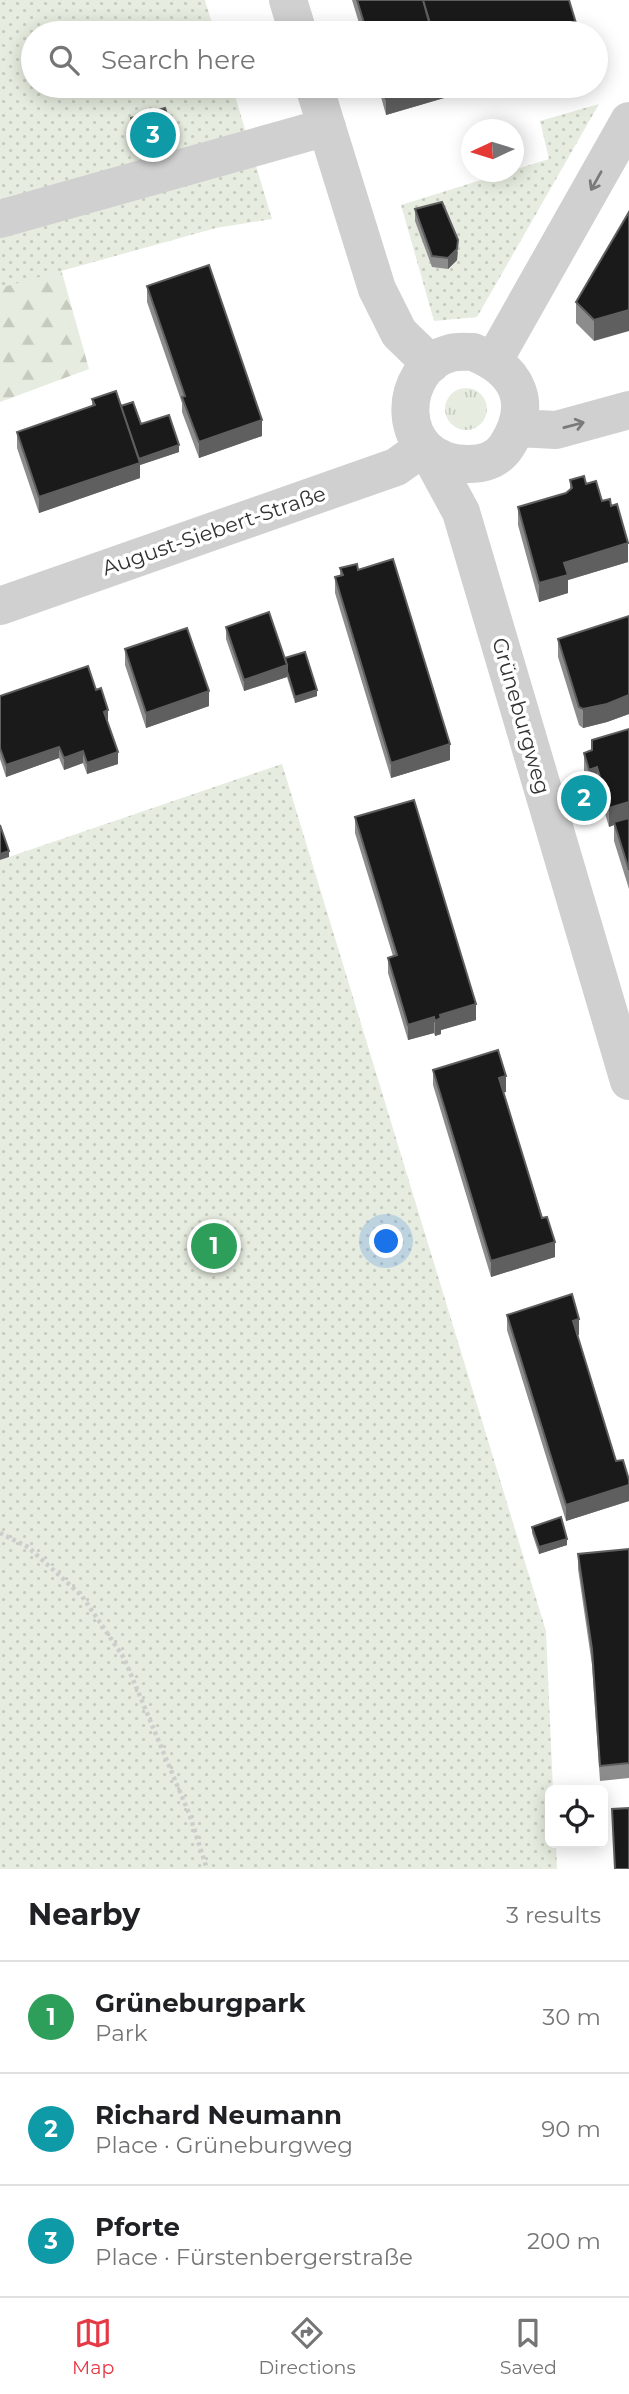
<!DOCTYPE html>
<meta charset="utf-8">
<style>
:root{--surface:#fff;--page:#f2f2f2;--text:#202124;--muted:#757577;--line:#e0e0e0;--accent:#e63946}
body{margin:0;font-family:Montserrat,sans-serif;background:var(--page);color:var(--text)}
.controls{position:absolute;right:21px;bottom:21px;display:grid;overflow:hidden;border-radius:10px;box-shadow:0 4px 18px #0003}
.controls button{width:63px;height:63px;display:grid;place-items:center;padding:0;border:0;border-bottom:2px solid var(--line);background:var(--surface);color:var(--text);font:35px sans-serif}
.compass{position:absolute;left:461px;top:119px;width:63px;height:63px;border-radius:50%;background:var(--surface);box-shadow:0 4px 18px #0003;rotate:266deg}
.you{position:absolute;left:387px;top:1242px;width:24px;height:24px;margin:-18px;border:5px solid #fff;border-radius:50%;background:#1a73e8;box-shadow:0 0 0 10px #1a73e833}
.badge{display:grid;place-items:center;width:46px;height:46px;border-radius:50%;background:var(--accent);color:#fff;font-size:23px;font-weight:700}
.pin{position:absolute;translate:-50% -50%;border:4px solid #fff;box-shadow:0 2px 7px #0006}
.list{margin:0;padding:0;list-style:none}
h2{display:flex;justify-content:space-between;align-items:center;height:91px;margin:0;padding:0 28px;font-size:30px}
h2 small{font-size:23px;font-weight:400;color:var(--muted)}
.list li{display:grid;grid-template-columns:46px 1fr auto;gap:21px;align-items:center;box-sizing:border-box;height:112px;padding:0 28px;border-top:2px solid var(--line)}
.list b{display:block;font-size:26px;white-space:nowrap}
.list p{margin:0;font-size:23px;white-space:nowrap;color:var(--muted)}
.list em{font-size:23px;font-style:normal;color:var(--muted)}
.icon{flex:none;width:38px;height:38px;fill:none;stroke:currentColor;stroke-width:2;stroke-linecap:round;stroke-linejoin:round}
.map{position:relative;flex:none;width:629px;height:1869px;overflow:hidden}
.search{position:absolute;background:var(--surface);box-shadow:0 4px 18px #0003;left:21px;right:21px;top:21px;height:77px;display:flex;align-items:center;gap:18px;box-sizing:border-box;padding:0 24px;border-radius:38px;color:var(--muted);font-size:26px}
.sheet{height:427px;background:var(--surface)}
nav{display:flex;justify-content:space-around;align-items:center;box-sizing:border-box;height:98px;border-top:2px solid var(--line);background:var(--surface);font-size:19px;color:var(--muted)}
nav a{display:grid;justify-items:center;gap:4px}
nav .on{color:var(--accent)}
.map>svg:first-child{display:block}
.grass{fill:url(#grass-tufts)}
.forest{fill:url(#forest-firs)}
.park{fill:url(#park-dots)}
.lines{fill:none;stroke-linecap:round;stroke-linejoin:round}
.path{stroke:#cdcdcd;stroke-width:4.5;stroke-dasharray:3.5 3.5;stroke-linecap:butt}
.minor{stroke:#d0d0d0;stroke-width:38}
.wall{fill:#8c8c8c}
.shaded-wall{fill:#5f5f5f}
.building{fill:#1a1a1a;stroke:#5f5f5f;stroke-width:2}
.oneway{stroke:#7a7a7a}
.labels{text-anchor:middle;stroke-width:7;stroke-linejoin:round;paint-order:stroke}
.street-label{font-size:21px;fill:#333;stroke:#fff}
</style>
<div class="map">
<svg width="629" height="1869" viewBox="0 0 629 1869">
<defs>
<pattern id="grass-tufts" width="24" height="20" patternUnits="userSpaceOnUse" patternTransform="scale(1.75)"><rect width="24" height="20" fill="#e6ecdf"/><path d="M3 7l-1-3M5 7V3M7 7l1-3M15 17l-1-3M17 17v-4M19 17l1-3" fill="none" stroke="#c6cbc0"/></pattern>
<pattern id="forest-firs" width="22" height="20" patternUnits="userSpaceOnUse" patternTransform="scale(1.75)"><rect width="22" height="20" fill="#e6ecdf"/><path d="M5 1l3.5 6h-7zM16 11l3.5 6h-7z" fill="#c6cbc0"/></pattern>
<pattern id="park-dots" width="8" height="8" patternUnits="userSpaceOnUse" patternTransform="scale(1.75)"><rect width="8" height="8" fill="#e6ecdf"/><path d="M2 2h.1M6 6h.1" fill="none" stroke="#c6cbc0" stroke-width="1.8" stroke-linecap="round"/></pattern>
</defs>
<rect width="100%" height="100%" fill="#fff"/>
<path class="grass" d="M445 409a21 21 0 1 1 42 0a21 21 0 1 1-42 0Z"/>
<path class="forest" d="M59,262L89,369L0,402V278Z"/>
<path class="park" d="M0,0H205L215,33H33V86H232L272,219L216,228L0,288Z
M599,104L477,317L434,321L401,205L549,159L540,121Z
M282,764L546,1631L553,1790H550V1843H556L557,1869H0V860Z"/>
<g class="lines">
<path class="path" d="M0,1533L28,1547L82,1596L124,1658L190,1816L207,1869"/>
<path class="minor" d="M288,0L298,33
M314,86L377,289L399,333L431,364
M0,219L327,127
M473,352C519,370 534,404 506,447C497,460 484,464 469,464C391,464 397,366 451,353C458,351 466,352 473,352Z
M494,360L629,121
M518,428L556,430L629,410
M429,453L461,512L629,1081
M0,606L396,467L424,447"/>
</g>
<path class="wall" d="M352,0H569L579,33H362Z
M378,86H485L386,115Z
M131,118L175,146L140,156L131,124Z
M415,209L458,252L457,260L448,269L432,267L415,221Z
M629,212L594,341L576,323V302Z
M147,286L262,436L199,458L182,412V403L147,302Z
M92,399L121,406L141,424L179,452L140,465V478L39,513L17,448V432L92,406Z
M570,480L586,484L602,501L628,562L568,580V593L539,602L518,525V507L566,493L570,490Z
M340,568L358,570L450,760L391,778L335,593V577L340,575Z
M629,616V714L607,722L583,728L579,725L558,657V639Z
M226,627L285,658L317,696L295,703L287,677L244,691L226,639Z
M125,649L209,706L146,728L125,665Z
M96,690L108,722L118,764L87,774L83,763L64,770L59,758L6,777L0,759V696Z
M629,729V889L614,841V825L609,827L597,786L589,788L584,771V753L592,750Z
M355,817L476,1020L441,1030V1034L435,1036L434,1033L408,1040L388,973V958L393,956L355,833Z
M433,1070L506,1092H503L555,1257L491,1277L433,1085Z
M507,1315L579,1335H577L616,1461L629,1480V1501L566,1521L507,1330Z
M532,1527L567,1545L539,1554L532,1533Z
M629,1549V1778L600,1781L592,1665L578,1569V1554Z"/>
<path class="shaded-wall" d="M432,86H485L386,115V99Z
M175,140V146L140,156V150Z
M458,240L457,260L448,269V258Z
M629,310V331L594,341V320Z
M262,420V436L199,458V442Z
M179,445V452L140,465V478L39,513V497L136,460Z
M628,543V562L568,580V593L539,602V583L564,563Z
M287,665V677L244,691V680Z
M317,690V696L295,703V697Z
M209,691V706L146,728V713Z
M629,695V714L607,722L583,728V709Z
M108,710V722L104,724V712Z
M450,744V760L391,778V763Z
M59,747V758L6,777V765Z
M83,751V763L64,770V758Z
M118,752V764L87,774V763Z
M597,767V786L589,788V770Z
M629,802V821L614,822V825L609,827V808Z
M9,851V857L0,860V854Z
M476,1004V1020L441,1030V1034L435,1036V1021L440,1015Z
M434,1017V1033L408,1040V1025Z
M506,1076V1092L499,1094V1078Z
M555,1242V1257L491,1277V1261Z
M579,1319V1335L573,1337V1321Z
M629,1485V1501L566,1521V1505Z
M567,1539V1545L539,1554V1547Z"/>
<path class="building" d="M357,0H423L432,33H367Z
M423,0H569L579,33H433Z
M382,86H432L386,99Z
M165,108L175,140L140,150L131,118Z
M442,202L458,240L457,249L448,258L432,256L415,209Z
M629,212V310L594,320L576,302Z
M209,265L262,420L199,442L182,397L185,396L147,286Z
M116,391L140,463L39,497L17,432L95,405L92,399Z
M133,402L141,424L169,415L179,445L139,459L121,406Z
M584,476L586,484L596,481L602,501L610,499L611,506L617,504L628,543L564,563L568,575L539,583L518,507L566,493L572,488L570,480Z
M393,559L450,744L391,763L335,577L343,575L340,568L357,564L358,570Z
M269,612L287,665L244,680L226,627Z
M629,616V695L607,704L583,709L579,707L558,639Z
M187,628L209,691L146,713L125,649Z
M305,652L317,690L295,697L287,671V665L285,658Z
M88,666L96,690L101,688L108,710L104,712L118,752L87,763L83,751L64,758L59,747L6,765L0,748V696Z
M629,729V802L609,808L597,767L589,770L584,753L592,750V740Z
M414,800L476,1004L440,1015L441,1018L435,1021L434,1017L408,1025L388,958L397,955L355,817Z
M629,818V870L614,822Z
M0,825L9,851L0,854Z
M498,1050L506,1076L499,1078L542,1218L547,1217L555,1242L491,1261L433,1070Z
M572,1294L579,1319L573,1321L616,1461L623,1460L629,1480V1485L566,1505L507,1315Z
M561,1517L567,1539L539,1547L532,1527Z
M629,1549V1763L600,1766L592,1649L578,1554Z
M629,1808V1869H615L612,1809Z"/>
<defs><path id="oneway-shaft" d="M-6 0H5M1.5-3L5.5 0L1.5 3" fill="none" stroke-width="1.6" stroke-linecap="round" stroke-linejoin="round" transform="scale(1.75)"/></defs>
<g class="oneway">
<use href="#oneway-shaft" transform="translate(596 181) rotate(119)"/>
<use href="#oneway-shaft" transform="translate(574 425) rotate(-15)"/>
</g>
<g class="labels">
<g class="street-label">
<text transform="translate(214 531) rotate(-19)" y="7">August-Siebert-Straße</text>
<text transform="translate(521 716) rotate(74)" y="7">Grüneburgweg</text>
</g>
</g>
</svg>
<div class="controls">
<button><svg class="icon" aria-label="locate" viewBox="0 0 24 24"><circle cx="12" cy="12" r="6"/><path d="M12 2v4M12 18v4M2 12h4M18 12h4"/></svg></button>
</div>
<svg class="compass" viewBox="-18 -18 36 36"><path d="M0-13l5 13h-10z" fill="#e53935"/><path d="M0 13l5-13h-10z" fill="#757577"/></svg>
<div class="you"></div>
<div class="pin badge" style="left:214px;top:1246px;background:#2e9e5b">1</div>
<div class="pin badge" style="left:584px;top:798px;background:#0f9aa8">2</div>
<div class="pin badge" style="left:153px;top:135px;background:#0f9aa8">3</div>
<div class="search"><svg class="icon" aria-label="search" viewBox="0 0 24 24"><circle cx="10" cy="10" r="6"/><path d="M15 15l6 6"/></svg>Search here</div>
</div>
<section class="sheet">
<h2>Nearby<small>3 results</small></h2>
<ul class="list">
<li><span class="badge" style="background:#2e9e5b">1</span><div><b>Grüneburgpark</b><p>Park</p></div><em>30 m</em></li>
<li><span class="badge" style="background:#0f9aa8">2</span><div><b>Richard Neumann</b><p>Place · Grüneburgweg</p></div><em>90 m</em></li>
<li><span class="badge" style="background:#0f9aa8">3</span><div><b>Pforte</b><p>Place · Fürstenbergerstraße</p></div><em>200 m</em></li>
</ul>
</section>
<nav>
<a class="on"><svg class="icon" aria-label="map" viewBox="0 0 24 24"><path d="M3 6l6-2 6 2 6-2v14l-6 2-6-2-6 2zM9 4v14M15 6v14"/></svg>Map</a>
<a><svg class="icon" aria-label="directions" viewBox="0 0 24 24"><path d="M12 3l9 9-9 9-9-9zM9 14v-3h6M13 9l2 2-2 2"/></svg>Directions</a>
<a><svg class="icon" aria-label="saved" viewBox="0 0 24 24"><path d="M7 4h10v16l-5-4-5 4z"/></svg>Saved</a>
</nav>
